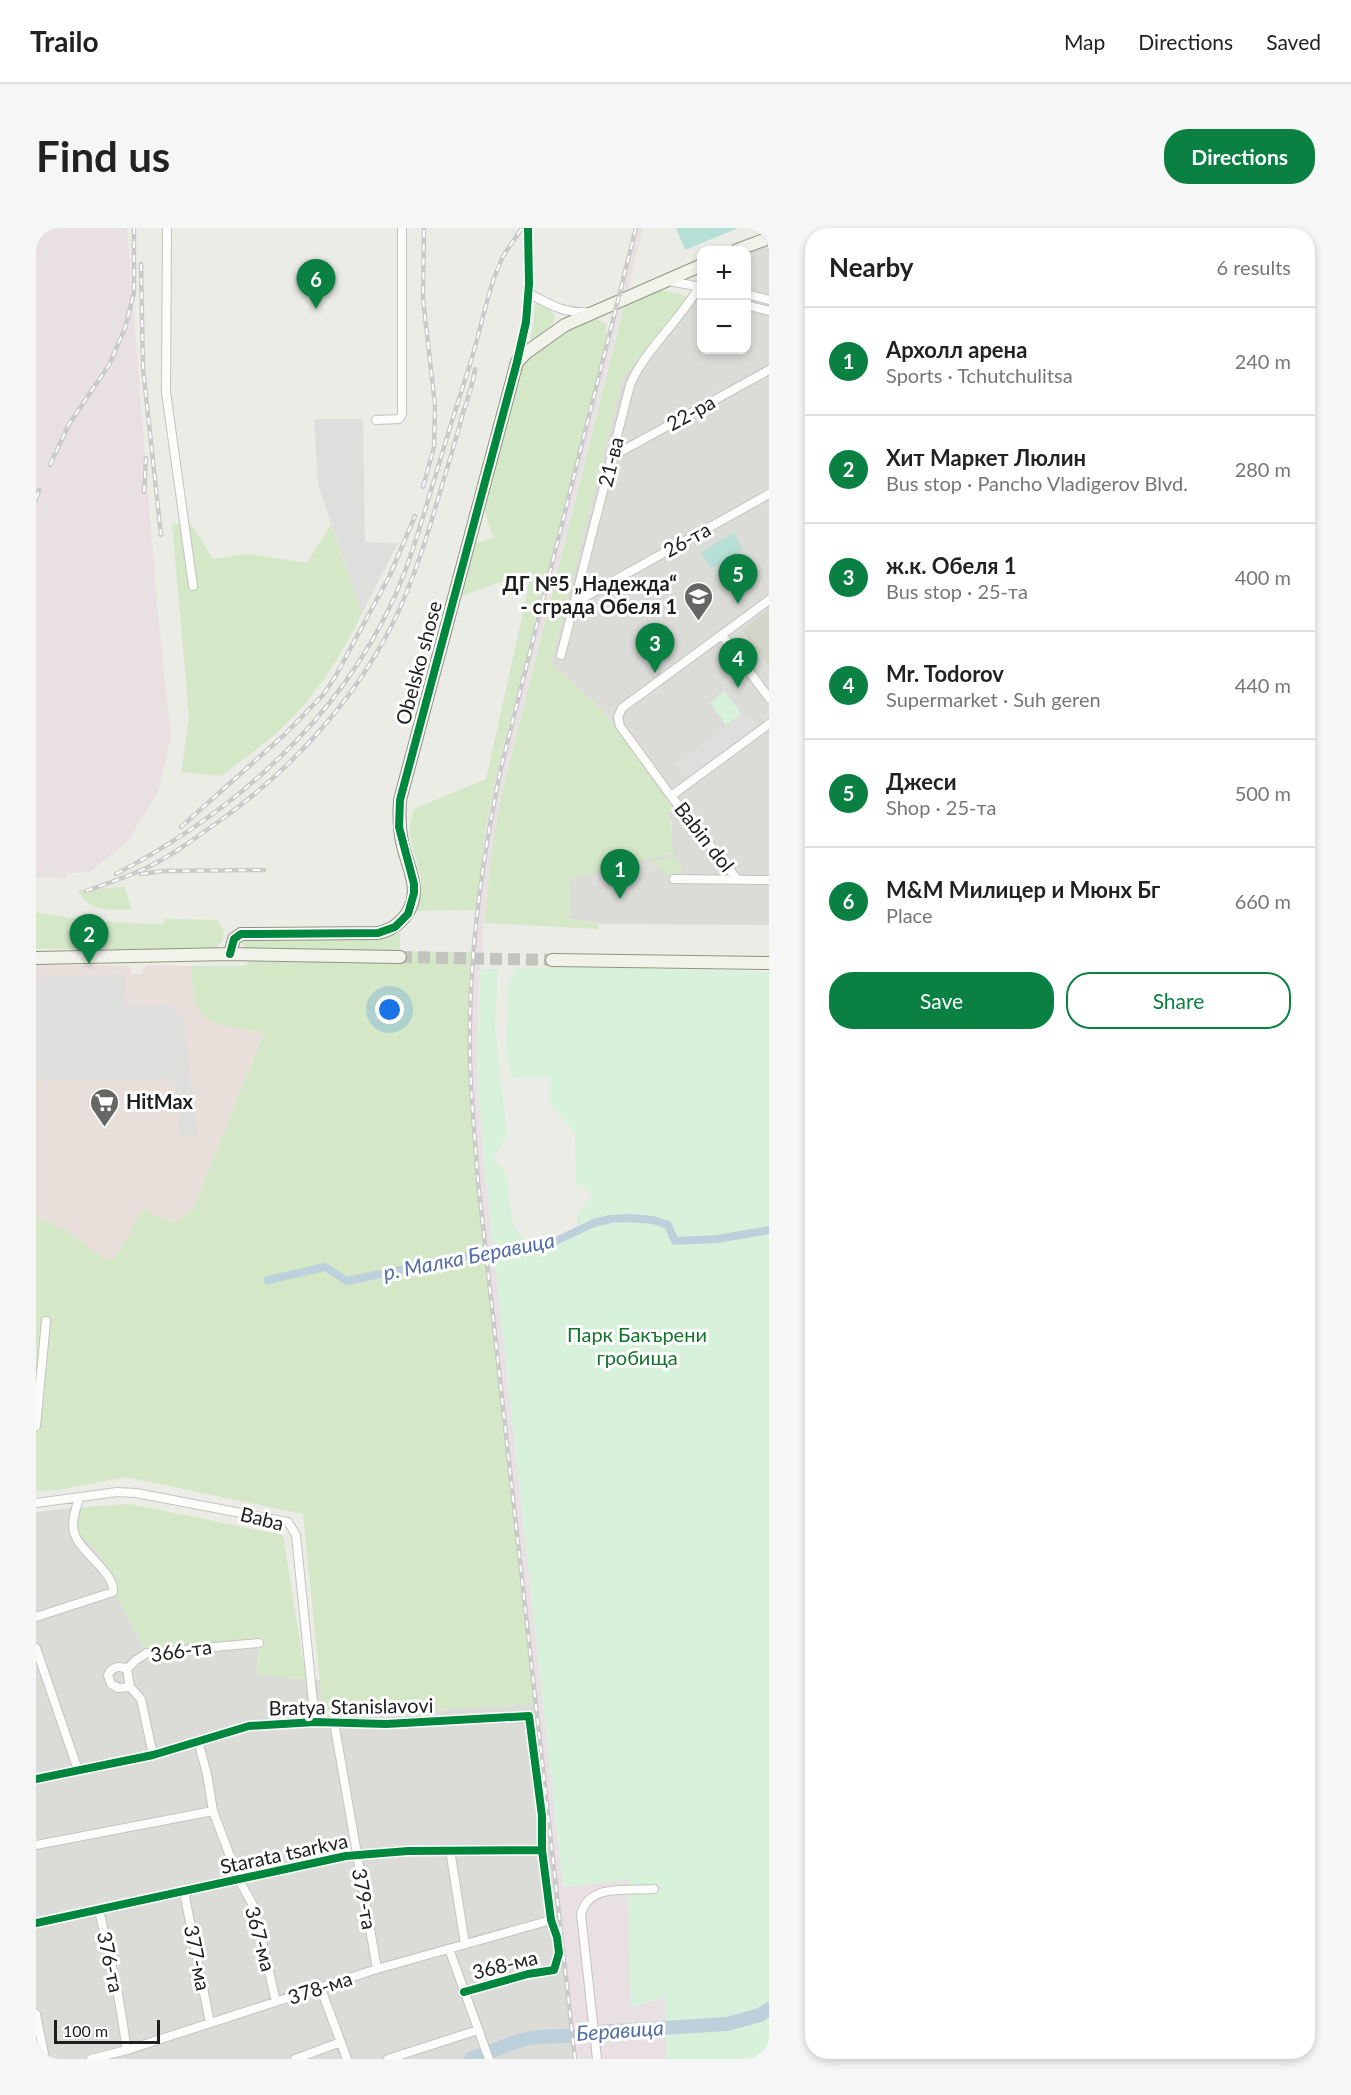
<!DOCTYPE html>
<meta charset="utf-8">
<style>
:root{--surface:#fff;--page:#f6f6f6;--text:#222;--muted:#767676;--line:#e0e0e0;--accent:#0b8043}
body{margin:0;font-family:Lato,sans-serif;background:var(--page);color:var(--text)}
.controls{position:absolute;right:18px;top:18px;display:grid;overflow:hidden;border-radius:12px;box-shadow:0 3px 9px #0003}
.controls button{width:54px;height:54px;display:grid;place-items:center;padding:0;border:0;border-bottom:2px solid var(--line);background:var(--surface);color:var(--text);font:30px sans-serif}
.scale{position:absolute;left:18px;bottom:15px;width:106px;box-sizing:border-box;padding-left:6px;border:3px solid #1e1e1e;border-top:0;font-size:16px;line-height:21px;white-space:nowrap;color:#1e1e1e;-webkit-text-stroke:4px #fff;paint-order:stroke}
.you{position:absolute;left:354px;top:782px;width:21px;height:21px;margin:-15px;border:4px solid #fff;border-radius:50%;background:#1a73e8;box-shadow:0 0 0 9px #1a73e833}
.badge{display:grid;place-items:center;width:39px;height:39px;border-radius:50%;background:var(--accent);color:#fff;font-size:20px;font-weight:700}
.pin{position:absolute;translate:-50% -50px;filter:drop-shadow(0 2px 3px #0008)}
.pin::after{content:'';position:absolute;top:32px;width:21px;height:18px;background:inherit;clip-path:polygon(0 0,100% 0,50% 100%)}
.list{margin:0;padding:0;list-style:none}
h2{display:flex;justify-content:space-between;align-items:center;height:78px;margin:0;padding:0 24px;font-size:26px}
h2 small{font-size:20px;font-weight:400;color:var(--muted)}
.list li{display:grid;grid-template-columns:39px 1fr auto;gap:18px;align-items:center;box-sizing:border-box;height:108px;padding:0 24px;border-top:2px solid var(--line)}
.list b{display:block;font-size:22px;white-space:nowrap}
.list p{margin:0;font-size:20px;white-space:nowrap;color:var(--muted)}
.list em{font-size:20px;font-style:normal;color:var(--muted)}
.actions{display:flex;gap:12px;padding:18px 24px}
.actions a{flex:1;padding:14px 0;border:2px solid var(--accent);border-radius:24px;text-align:center;font-size:21px;color:var(--accent)}
.actions .main{background:var(--accent);color:#fff}
.map{position:relative;flex:none;width:733px;height:1831px;overflow:hidden;border-radius:24px}
header{display:flex;align-items:center;gap:36px;box-sizing:border-box;height:84px;padding:0 30px;background:var(--surface);border-bottom:2px solid var(--line)}
header strong{font-size:28px}
nav{display:flex;gap:33px;margin-inline-start:auto;font-size:21px}
.intro{display:flex;align-items:center;justify-content:space-between;box-sizing:border-box;height:144px;padding:0 36px}
h1{margin:0;font-size:42px}
.button{padding:15px 27px;border-radius:24px;background:var(--accent);color:#fff;font-size:21px;font-weight:700}
main{display:flex;gap:36px;padding:0 36px}
aside{flex:1;background:var(--surface);border-radius:24px;box-shadow:0 3px 9px #0003}
.map>svg:first-child{display:block}
.residential{fill:#dbdbd8}
.commercial{fill:#e9dfda}
.industrial{fill:#e9e0e4}
.construction{fill:#d3d5c9}
.grass{fill:#d4e8c8}
.park{fill:#d7f1db}
.pitch{fill:#b6e0d5}
.parking{fill:#dededc}
.lines{fill:none;stroke-linecap:round;stroke-linejoin:round}
.canal{stroke:#bdd1dc;stroke-width:8}
.river{stroke:#bdd1dc;stroke-width:14}
.secondary-tunnel{stroke:#c3c3bf;stroke-width:12;stroke-dasharray:12 6;stroke-linecap:butt}
.street-casing{stroke:#c3c3c1;stroke-width:10}
.secondary-casing{stroke:#909581;stroke-width:14}
.street{stroke:#fcfcfb;stroke-width:8}
.secondary{stroke:#f1f3eb;stroke-width:12}
.rail-casing{stroke:#cacac9;stroke-width:4.5}
.rail{stroke:#fff;stroke-width:2;stroke-dasharray:7;stroke-linecap:butt}
.cycleway-casing{stroke:#fff;stroke-width:11}
.cycleway{stroke:#00873e;stroke-width:8}
.labels{text-anchor:middle;stroke-width:6;stroke-linejoin:round;paint-order:stroke}
.street-label{font-size:20px;fill:#1e1e1e;stroke:#fff}
.poi-label{font-size:20px;font-weight:bold;fill:#1e1e1e;stroke:#fff;text-anchor:end}
.park-label{font-size:20px;fill:#14742c;stroke:#fff}
.water-label{font-size:21px;font-style:italic;fill:#526ea6;stroke:#fff}
</style>
<header>
<strong>Trailo</strong>
<nav><a>Map</a><a>Directions</a><a>Saved</a></nav>
</header>
<div class="intro"><h1>Find us</h1><a class="button">Directions</a></div>
<main>
<div class="map">
<svg width="733" height="1831" viewBox="0 0 733 1831">
<rect width="100%" height="100%" fill="#ecece7"/>
<path class="residential" d="M733,14V697L563,696L534,691L533,650L637,625L635,615L636,595L632,588L636,579L630,569L568,484L515,435L586,151L665,53L666,122H710L711,24Z
M45,1279L40,1299L45,1310L58,1319L70,1336L83,1362L81,1367L111,1425L223,1415L221,1447L284,1452L287,1484L291,1488L498,1476L538,1831H0V1284Z"/>
<path class="commercial" d="M0,737L93,738L96,745L101,746H106L107,740L113,737L155,738L158,769L212,803H228L158,979L140,995L119,988L108,981L79,1030L68,1031L31,1003L0,989Z"/>
<path class="industrial" d="M0,0H91L121,377L135,509L122,565L91,614L54,644L31,645L30,650L0,649Z
M599,0H607L466,564L450,670L442,770L441,848L449,944L527,1659L592,1652L595,1780L629,1769L631,1831H538L447,1020L433,860V763L441,665L448,609L459,553Z"/>
<path class="construction" d="M733,381V438L706,402Z"/>
<path class="grass" d="M620,61L652,68L586,151L515,435L568,484L630,569L636,579L632,588C638,600 634,613 638,625L533,651L534,691L563,696L562,701L448,695L456,620L466,564L589,75Z
M502,74L515,83L519,88L518,94L499,111L496,112L494,110C498,97 498,87 499,75Z
M561,86L563,93L571,96L569,104L573,105L459,552L448,609L440,682L380,683C383,672 387,658 384,646C379,623 368,606 378,581L450,551L496,343L425,368L437,316L457,310L447,278L486,136C505,112 534,97 561,86Z
M136,296H155L177,331L211,326L271,335L295,296L326,385C305,429 279,469 244,502C226,518 205,533 185,548L145,544L153,489Z
M639,628L647,640L645,648L636,649L614,634Z
M89,659L96,682C74,681 53,686 42,662Z
M0,684C43,693 84,695 128,696V691L181,692L188,703L186,714L178,721H0Z
M364,702V724H436L432,828L440,946L498,1476L291,1488L287,1484L267,1286L90,1249L22,1262L0,1263V989L31,1003L68,1031L79,1030L108,980L119,988L140,995L158,979L228,804C201,800 164,801 157,767C156,757 156,747 155,738H208L215,733L363,735V724L217,720H210L204,714L206,712L344,710Z
M94,1276L247,1307L270,1451L221,1447L223,1416L111,1425L81,1367L82,1362L70,1336L58,1319L45,1310L40,1299L45,1279Z"/>
<path class="park" d="M688,463L706,486L690,497L674,475Z
M516,738L733,744V1831H631L629,1769L595,1780L592,1652L527,1659L449,944L441,848L444,741H462L459,800L471,907L457,931L470,944L477,997L492,1017L509,1016L541,1000V985L556,968L540,954L539,905L513,875V849L475,850L470,811L473,752L480,740H510Z"/>
<path class="pitch" d="M640,0H702L649,22Z
M698,305L707,322L675,341L665,324Z"/>
<path class="parking" d="M278,191H327L329,314L362,315L326,385L282,257Z
M710,485L722,498L650,552L639,536Z
M611,634L623,641L555,660L558,648Z
M89,747L90,777H129L136,780L148,793L161,907L144,908L138,852H0V749Z"/>
<g class="lines">
<path class="canal" d="M232,1052L289,1039L311,1053L436,1027L507,1019L558,995L574,991L593,990L617,992L632,997L639,1013L681,1011L733,1002"/>
<path class="river" d="M435,1831C457,1824 479,1811 502,1809C523,1807 543,1810 563,1804L691,1796L724,1787L733,1781"/>
<path class="secondary-tunnel" d="M364,729L516,732"/>
<defs>
<path id="street" d="M131,0L130,164L157,358
M632,53L666,59
M492,65C514,76 527,86 553,84
M710,66L733,72
M710,77L733,83
M482,133L490,94L493,56L492,0
M340,192L363,191L366,186V0
M577,228L733,142
M538,375L733,266
M686,407L733,470
M525,427L594,157C608,123 644,92 663,59
M635,568L733,496
M638,651L733,652
M701,651L635,568L584,498L582,489L586,480L733,372
M0,1198L10,1093
M0,1275L81,1264L100,1265L252,1294L260,1307L279,1494
M0,1389L77,1364C79,1344 43,1324 38,1304C35,1293 40,1281 43,1270
M0,1420L42,1542
M91,1441C82,1437 76,1439 72,1447L75,1456L82,1460L94,1459
M298,1494L341,1741
M162,1513L171,1546L177,1583L203,1652L218,1679L240,1774
M117,1527L105,1471L94,1459L91,1441L100,1432L111,1425L223,1415
M0,1551L117,1527L213,1498L279,1494L350,1496L493,1488L506,1588V1622L515,1692L521,1709L523,1725L518,1742L492,1746L428,1764
M0,1617L177,1583
M414,1622L429,1716
M148,1664L174,1795
M63,1682L82,1766L91,1822
M0,1695L310,1628L372,1623L506,1622
M413,1721L453,1831
M285,1761L311,1831
M0,1786L9,1831
M55,1831L91,1822L341,1741L515,1692
M259,1831L305,1814
M352,1831L442,1802
M561,1831L545,1686C553,1655 592,1663 618,1661"/>
<path id="secondary" d="M701,22L733,10
M194,726L198,711L205,706L342,705C365,700 382,679 377,654C375,642 370,630 367,618C363,602 363,587 364,572L481,134L491,124L529,97L666,37
M0,730L194,726L364,729
M516,732L733,735"/>
</defs>
<use href="#street" class="street-casing"/>
<use href="#secondary" class="secondary-casing"/>
<use href="#street" class="street"/>
<use href="#secondary" class="secondary"/>
<defs>
<path id="rail" d="M105,36L107,140L125,307
M14,237L33,196L73,137L89,100L98,65V0
M387,259L398,219L399,177L387,71L388,0
M108,264L110,230
M0,271L3,262
M145,599L248,507L287,467L299,449L354,347L379,288
M80,646C198,584 302,493 358,370C376,330 387,288 400,246C411,208 423,171 435,133C443,106 449,78 458,50L467,28L486,0
M105,646L127,643L228,642
M50,663C70,656 91,649 110,640C133,629 154,614 175,599C250,547 316,477 357,395C379,350 393,302 407,254C414,231 421,208 427,185C432,170 437,156 439,141
M539,1831L442,953C439,912 435,871 434,830C432,733 445,635 465,540L600,0"/>
</defs>
<use href="#rail" class="rail-casing"/>
<use href="#rail" class="rail"/>
<defs>
<path id="cycleway" d="M194,726L198,711L205,706L342,705L359,699L372,686L378,665V656L363,599L364,572L481,134L490,94L493,56L492,0
M0,1551L117,1527L213,1498L279,1494L350,1496L493,1488L506,1588V1622L515,1692L521,1709L523,1725L518,1742L492,1746L428,1764
M0,1695L310,1628L372,1623L506,1622"/>
</defs>
<use href="#cycleway" class="cycleway-casing"/>
<use href="#cycleway" class="cycleway"/>
</g>
<defs>
<symbol id="school-pin" viewBox="-11 -11 22 30"><path d="M0 17L-7.5 6A9.5 9.5 0 1 1 7.5 6Z" fill="#666664" stroke="#fff"/><path d="M0-5L7-2L0 1L-7-2ZM-4 1L0 2.5L4 1V4Q0 6-4 4Z" fill="#fff"/></symbol>
<symbol id="supermarket-pin" viewBox="-11 -11 22 30"><path d="M0 17L-7.5 6A9.5 9.5 0 1 1 7.5 6Z" fill="#666664" stroke="#fff"/><path d="M-6-5.5h2.5l.6 2H6L4.5 2H-2.5L-4.4-4H-6ZM-1.5 3.2a1.3 1.3 0 1 0 .1 0ZM3 3.2a1.3 1.3 0 1 0 .1 0Z" fill="#fff"/></symbol>
</defs>
<g fill-rule="evenodd">
<use href="#school-pin" x="646" y="352" width="33" height="45"/>
<use href="#supermarket-pin" x="52" y="858" width="33" height="45"/>
</g>
<g class="labels">
<g class="street-label">
<text transform="translate(655 185) rotate(-29)" y="7">22-ра</text>
<text transform="translate(575 234) rotate(-76)" y="7">21-ва</text>
<text transform="translate(651 312) rotate(-29)" y="7">26-та</text>
<text transform="translate(383 435) rotate(-75)" y="7">Obelsko shose</text>
<text transform="translate(668 609) rotate(52)" y="7">Babin dol</text>
<text transform="translate(226 1291) rotate(14)" y="7">Baba</text>
<text transform="translate(145 1423) rotate(-8)" y="7">366-та</text>
<text transform="translate(315 1479) rotate(-1)" y="7">Bratya Stanislavovi</text>
<text transform="translate(248 1626) rotate(-12)" y="7">Starata tsarkva</text>
<text transform="translate(328 1671) rotate(80)" y="7">379-та</text>
<text transform="translate(224 1711) rotate(75)" y="7">367-ма</text>
<text transform="translate(161 1730) rotate(79)" y="7">377-ма</text>
<text transform="translate(74 1734) rotate(78)" y="7">376-та</text>
<text transform="translate(469 1737) rotate(-14)" y="7">368-ма</text>
<text transform="translate(284 1760) rotate(-18)" y="7">378-ма</text>
</g>
<g class="poi-label">
<text x="641" y="363">ДГ №5 „Надежда“<tspan x="641" dy="23">- сграда Обеля 1</tspan></text>
<text x="90" y="881" text-anchor="start">HitMax</text>
</g>
<g class="park-label">
<text x="601" y="1114">Парк Бакърени<tspan x="601" dy="23">гробища</tspan></text>
</g>
<g class="water-label">
<text transform="translate(433 1029) rotate(-11)" y="7">р. Малка Беравица</text>
<text transform="translate(584 1803) rotate(-4)" y="7">Беравица</text>
</g>
</g>
</svg>
<div class="controls">
<button>+</button>
<button>−</button>
</div>
<div class="scale">100 m</div>
<div class="you"></div>
<div class="pin badge" style="left:584px;top:671px">1</div>
<div class="pin badge" style="left:53px;top:736px">2</div>
<div class="pin badge" style="left:619px;top:445px">3</div>
<div class="pin badge" style="left:702px;top:460px">4</div>
<div class="pin badge" style="left:702px;top:376px">5</div>
<div class="pin badge" style="left:280px;top:81px">6</div>
</div>
<aside>
<h2>Nearby<small>6 results</small></h2>
<ul class="list">
<li><span class="badge">1</span><div><b>Архолл арена</b><p>Sports · Tchutchulitsa</p></div><em>240 m</em></li>
<li><span class="badge">2</span><div><b>Хит Маркет Люлин</b><p>Bus stop · Pancho Vladigerov Blvd.</p></div><em>280 m</em></li>
<li><span class="badge">3</span><div><b>ж.к. Обеля 1</b><p>Bus stop · 25-та</p></div><em>400 m</em></li>
<li><span class="badge">4</span><div><b>Mr. Todorov</b><p>Supermarket · Suh geren</p></div><em>440 m</em></li>
<li><span class="badge">5</span><div><b>Джеси</b><p>Shop · 25-та</p></div><em>500 m</em></li>
<li><span class="badge">6</span><div><b>М&amp;M Mилицер и Мюнх Бг</b><p>Place</p></div><em>660 m</em></li>
</ul>
<div class="actions"><a class="main">Save</a><a>Share</a></div>
</aside>
</main>
